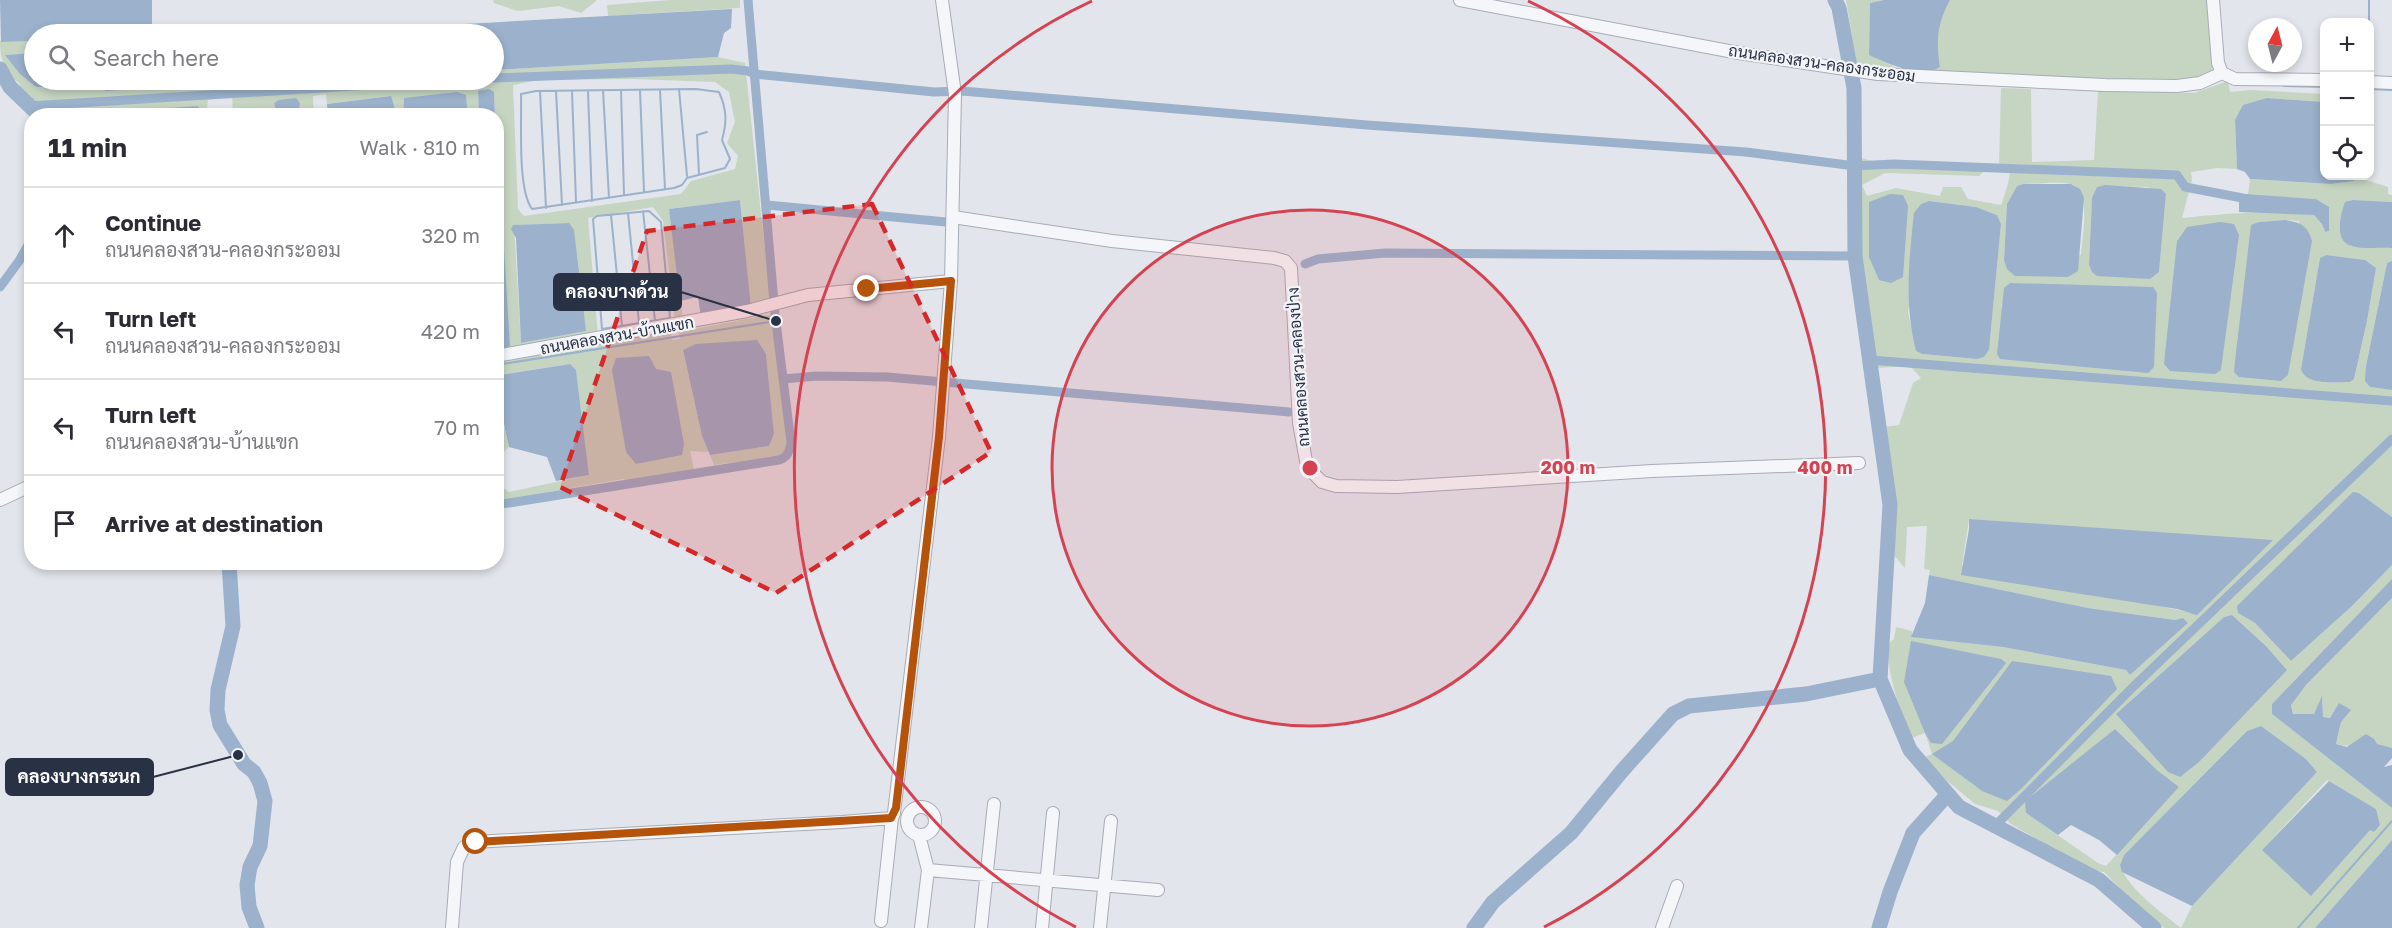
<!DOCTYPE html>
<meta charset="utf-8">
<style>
:root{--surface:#fff;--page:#f7f7f7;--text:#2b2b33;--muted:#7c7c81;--line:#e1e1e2}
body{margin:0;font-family:"Golos Text",Sarabun,sans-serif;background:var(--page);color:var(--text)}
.controls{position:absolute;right:18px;top:18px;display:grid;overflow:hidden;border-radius:12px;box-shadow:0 3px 9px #0003}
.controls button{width:54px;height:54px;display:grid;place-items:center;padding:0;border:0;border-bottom:2px solid var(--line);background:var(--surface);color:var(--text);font:30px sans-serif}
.compass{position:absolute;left:2248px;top:18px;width:54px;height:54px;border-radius:50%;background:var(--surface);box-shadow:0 3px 9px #0003;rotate:7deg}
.stop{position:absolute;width:18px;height:18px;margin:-14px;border:4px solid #b45309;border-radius:50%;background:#fff}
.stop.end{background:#b45309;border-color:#fff;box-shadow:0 2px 6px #0008}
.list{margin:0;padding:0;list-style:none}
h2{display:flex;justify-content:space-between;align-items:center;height:78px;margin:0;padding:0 24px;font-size:26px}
h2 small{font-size:20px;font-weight:400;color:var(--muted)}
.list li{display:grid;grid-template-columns:39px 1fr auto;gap:18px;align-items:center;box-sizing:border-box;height:96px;padding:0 24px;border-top:2px solid var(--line)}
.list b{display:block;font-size:22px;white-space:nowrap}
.list p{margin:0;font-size:20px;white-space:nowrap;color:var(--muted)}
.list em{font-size:20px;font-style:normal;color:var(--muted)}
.icon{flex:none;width:33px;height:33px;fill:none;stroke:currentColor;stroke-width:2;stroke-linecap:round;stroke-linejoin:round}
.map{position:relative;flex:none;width:2392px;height:928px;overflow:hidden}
.search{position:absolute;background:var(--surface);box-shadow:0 3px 9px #0003;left:24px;top:24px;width:480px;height:66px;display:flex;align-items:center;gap:15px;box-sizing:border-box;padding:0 21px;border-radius:33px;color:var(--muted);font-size:22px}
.panel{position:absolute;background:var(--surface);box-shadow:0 3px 9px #0003;left:24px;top:108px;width:480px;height:462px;border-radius:24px}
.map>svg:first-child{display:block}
.green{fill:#c6d5c2;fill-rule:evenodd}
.water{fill:#9bb1cc}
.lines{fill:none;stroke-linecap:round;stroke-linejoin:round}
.stream{stroke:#9bb1cc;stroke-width:2}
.canal{stroke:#9bb1cc;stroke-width:9}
.river{stroke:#9bb1cc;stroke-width:15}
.minor-casing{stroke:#a7acb6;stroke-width:14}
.minor{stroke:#f5f6f9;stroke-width:12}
.route{stroke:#b45309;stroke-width:8}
.marked{fill:#d62828;fill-opacity:0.2;stroke:#d62828;stroke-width:4.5;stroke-dasharray:12 8;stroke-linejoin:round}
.ring{fill:none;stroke:#d54252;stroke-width:3}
.labels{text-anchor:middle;stroke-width:4.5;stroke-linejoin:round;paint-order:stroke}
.street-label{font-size:16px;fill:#293244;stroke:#f2f4f8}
.centre{fill:#d54252;stroke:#f2f4f8;stroke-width:3}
.ring-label{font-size:18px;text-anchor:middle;font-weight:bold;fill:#d54252;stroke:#f2f4f8;stroke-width:4.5;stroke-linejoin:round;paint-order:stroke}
.leader{fill:none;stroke:#293244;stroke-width:2}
.callout-dot{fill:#293244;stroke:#f2f4f8;stroke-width:2}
.callout{fill:#293244;stroke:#293244;stroke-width:2}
.callout-label{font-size:18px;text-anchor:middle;font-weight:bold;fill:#fff}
</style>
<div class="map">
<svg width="2392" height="928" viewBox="0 0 2392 928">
<rect width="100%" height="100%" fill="#e2e5eb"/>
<path class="green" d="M493,0H596V1L581,13L559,6L518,11L494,3Z
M670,0H740V8L608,16L607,5Z
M1846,0H1884L1870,3L1869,54L1897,68L1857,65Z
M1950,0H2210L2214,68L2208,74L2192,79L2086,80L1934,71L1940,67C1936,40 1937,25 1950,0Z
M0,40L2,42L34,41V53L6,55L36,87L94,86L95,80H103L106,91L298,80H494V70L718,57L745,63L770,298L751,307L740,200L669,209L683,320L675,322L663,221L653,207L588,218L598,336L497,354L499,230H497V214L500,209L494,92L478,91L479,115H468L466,95L404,98L403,115H397L390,96L327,104L326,94L313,96L314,115H299L300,103H274L277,115H267L266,109L233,115L232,96L208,100L206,115H203L198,106L84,113L78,115H46L19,91L20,84C4,71 0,60 0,40ZM634,79L715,82L729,92L735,122L727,143L738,156L735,169L691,181L681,194L524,216L518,209L513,85L538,80ZM569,223L586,331L521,343L514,225Z
M2228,81L2230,92L2251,90L2324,94V102L2267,98L2235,120L2237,169L2217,168L2191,172L2192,180L2182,218C2229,213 2267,210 2314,215L2322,224L2325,232L2329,231V207L2316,199L2248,195L2250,179L2331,184L2354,181L2356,176H2366V180L2388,187V194L2392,195V202L2353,200L2350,246L2392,248V261L2387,263L2366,366L2370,387L2392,390V517L2359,493L2238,613L2255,623L2291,661L2352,606L2392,565V580L2272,704V714L2392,808V840L2315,928H2181L2192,906L2317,772L2306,759L2261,726L2247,731L2124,855L2120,865C2128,889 2161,912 2181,928H2164L2134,903L2104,872L2091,871L2011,824L1998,811L1975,804L1945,779L1923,758L1932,754L1925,733L1912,738C1898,707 1889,679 1887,645L1894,639L1896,627L1912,631V637L2003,647L2126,670L2130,675L2188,623L2183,618L2175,620L2088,608L1929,575L1930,570L1924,569L1927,526L1907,527L1905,568L1892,553C1895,510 1890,469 1883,427L1899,425L1913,383L1921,378L1910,366L1877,368C1861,302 1851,226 1861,158L1873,161L1992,164L1979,176L1885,173L1862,185L1867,196L1896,188L1940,196L1943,187H1961L1968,199L2001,205C2005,194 2008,185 2010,173L2177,179V172L1999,165L2001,88L2031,89L2032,162L2094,160L2098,91L2194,93ZM2023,184C2037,184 2057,181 2071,184C2092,190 2082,237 2081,255L2004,260L2007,205L2017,186ZM2100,186L2147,187L2166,194L2159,272L2150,279L2092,272L2089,265L2092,198ZM1929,201L1976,207L1997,215L2001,224L1989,350L1984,357L1977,359L1922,354L1916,351L1908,312ZM2285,220L2299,221L2288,375L2259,222ZM2326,255L2365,260L2376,268L2367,321L2354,379L2350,382C2336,382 2305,386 2301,369L2320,258ZM2010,283L2049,285L2001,307ZM1969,519L2085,528L2197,614L1962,565ZM2232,615L2266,646L2287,670L2116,714L2224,617ZM2115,729L2157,770L2179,787L2106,866L2098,863L2026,813ZM1953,741L1982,791L1933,754ZM2327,780L2376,809L2370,830L2262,850Z
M772,314L787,449L780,456L714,465L710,455L769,446L774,435L766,354L683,350L702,436L709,452L690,451L694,469L670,475L628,481L623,479L497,501L496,466L502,487L509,492L589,475L576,370L569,364L501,375L497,380V361L671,333L672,340L680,339L679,332Z
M496,391L509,447L497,458H496Z
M2392,598V748C2370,742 2357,749 2336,744L2341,722L2339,704L2331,718L2323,717L2322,698L2314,714H2293L2291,704L2306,685Z"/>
<path class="water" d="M0,0H152V28L148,34H34V41L1,42Z
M1884,0H1950C1937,25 1936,40 1940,67C1922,80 1887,63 1869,55L1870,3Z
M732,9L731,28L724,33L718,57L494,70V34H285Z
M34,53V80H95L94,86L36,87L20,74L5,55Z
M103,80H298L105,91Z
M489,89L494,92L495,115H479L478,91Z
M457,92L466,95L468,115H403L404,98Z
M391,96L397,115H328L327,104Z
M296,98L300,103L299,115H277L274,103L279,100Z
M2267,98L2324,102V176H2356L2354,181L2331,184L2250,179L2245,172L2237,169L2235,120L2243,105Z
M198,106L203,115H78L84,113Z
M2023,184H2071L2080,189L2084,198L2078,271L2068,277L2015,276L2007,269L2004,260L2007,204L2017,186Z
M2105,185L2161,189L2166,194L2159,272L2150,279L2097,276L2092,272L2089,265L2092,198L2097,187Z
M1890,194L1903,195L1908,206L1903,277L1891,283L1879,280L1869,257V202Z
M2243,194L2316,199L2329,207V231L2325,232L2322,224L2314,215L2239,212V201Z
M740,200L751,307L701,317L698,297L680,301L669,209Z
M2353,200L2392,202V248C2380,247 2360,250 2349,245C2334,239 2341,213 2345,202Z
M1929,201L1976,207L1997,215L2001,224L1989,350L1984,357L1977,359L1922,354L1916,351C1904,304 1909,260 1914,213L1921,204Z
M2285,220C2301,222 2308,226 2312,241L2288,375L2281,381L2239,377L2234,372L2235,361L2251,225L2259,222Z
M2220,222L2234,224L2239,235L2221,370L2215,374L2170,371L2164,364L2165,354L2177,241L2187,227Z
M569,223L574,230L586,331L521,343L516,238L511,229L513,225Z
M496,230L503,232L510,346L497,351Z
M2326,255L2365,260L2376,268L2367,321L2354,379L2350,382C2336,382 2305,386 2301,369L2320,258Z
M2392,261V390L2370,387L2365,381L2366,366L2387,263Z
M2010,283L2153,287L2157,293L2154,367L2148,373L2000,359L1997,354L2004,288Z
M757,340L766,354L774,434L769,446L710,455L702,436L683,350L696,344Z
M649,356L656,369L671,372L684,444L682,455L636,464L626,452L612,370L616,358Z
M570,364L576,370L589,475L556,481L547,457L509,447L497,391V380L500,375Z
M2353,492L2359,493L2392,517V565L2352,606L2291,661L2255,623L2238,613L2237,606Z
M1969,519L2273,540L2197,615L2177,609L1961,575L1969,529Z
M1929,575L2088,608L2175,620L2183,618L2188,623L2130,675L2126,670L2003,647L1911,637L1925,603Z
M2392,579V598L2306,685L2291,705L2293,714H2314L2322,696L2323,717L2330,718L2339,703L2351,710L2341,722L2336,744L2347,747L2366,734L2374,739L2377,744L2392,748V758L2384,767L2392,765V808L2272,714V704Z
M2232,615L2266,646L2287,670L2199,762L2180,777L2168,772L2116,714L2224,617Z
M1911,641L2001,659L2006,663L1942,744L1931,743L1925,733L1904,682Z
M2012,661L2111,676L2117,689L2021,789L2007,801L1982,791L1932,754L1953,741Z
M2261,726L2306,759L2317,772L2192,906L2122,872L2120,865L2124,855L2247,731Z
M2115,729L2157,770L2179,787L2117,855L2099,840L2071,825L2058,835L2026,813L2025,801Z
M2329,781L2376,809L2380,825L2374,832L2370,830L2311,896L2262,850Z
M2392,840V928H2315Z"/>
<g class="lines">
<path class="stream" d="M2369,0V22
M2370,42V74
M2284,86L2324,87
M679,89L687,176
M696,89L719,92C727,110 727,122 722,140L730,159L725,168L687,178L682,185L674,188L532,209C517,189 522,121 521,94L536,91Z
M2370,89L2392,90
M603,90L609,198
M621,90L624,195
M640,90L644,192
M660,90L665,189
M540,91L546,208
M556,91L562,205
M572,91L576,202
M588,91L592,201
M699,174L697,135L707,132
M643,211L655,321
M649,211L661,222L670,318L602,329L593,219L597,216Z
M628,213L639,323
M611,215L622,326
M496,365L776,321
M2298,928L2392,821"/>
<path class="canal" d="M494,78L731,69L748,71L754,74L934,92L962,91L1367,125L1746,152L1855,166L1894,164L2177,175L2185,187L2253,200
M30,106L450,80
M767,205L946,222
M1305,264L1318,259L1385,253L1855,256
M0,287L19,261L32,238
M1870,360L2392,401
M783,379L817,376L887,377L1289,412
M496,505L779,460C788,457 789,452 791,443L775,314L748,0
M1995,826L2132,688L2392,439"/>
<path class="river" d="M1835,0L1839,8L1854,88L1855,256L1890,505L1880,679L1910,750L1959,807L2099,880L2154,928
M0,69L10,87L40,116
M229,562L233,626L218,690L217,710L220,725L244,764L254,772L260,783L265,801L260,846L250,867L247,885L249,907L257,928
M1474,928L1493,902L1571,833L1622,771L1673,714L1689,706L1806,694L1880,679
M1879,928L1890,892L1913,833L1948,794"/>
<defs>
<path id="minor" d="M1460,0L1739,53L1878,74L2105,85L2177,86L2200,83L2222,73
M2213,0L2218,63L2222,73L2235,79L2324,80
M2370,82L2392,83
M953,217L1112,241L1274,258L1285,261L1291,268L1299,423L1306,461L1310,470L1322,482L1336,486L1397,487L1652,471L1859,463
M496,356L747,311L808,295L951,281
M0,500L32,485
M907 821a14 14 0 1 1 28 0a14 14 0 1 1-28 0Z
M919,835L928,870L921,928
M928,870L1158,890
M881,921L892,818
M452,928L457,862L464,847L475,842L842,822L892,818L894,813L939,437L951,281L955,94L942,0
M981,928L994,804
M1042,928L1053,813
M1100,928L1111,821
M1662,928L1677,886"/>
</defs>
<use href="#minor" class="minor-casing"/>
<use href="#minor" class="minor"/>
</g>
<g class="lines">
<path class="route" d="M476,842L891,818L896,808L939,437L951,281L867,289"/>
</g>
<path class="marked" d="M872,204L991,452L776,593L560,487L647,231Z"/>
<circle cx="1310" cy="468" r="258" fill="#d54252" fill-opacity=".12"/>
<g class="ring">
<circle cx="1310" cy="468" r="258"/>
<path d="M1076 927A515 515 0 0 1 1092 1M1528 1A515 515 0 0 1 1544 927"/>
</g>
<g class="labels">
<g class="street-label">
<text transform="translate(1822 63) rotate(8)" y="6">ถนนคลองสวน-คลองกระออม</text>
<text transform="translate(617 335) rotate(-10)" y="6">ถนนคลองสวน-บ้านแขก</text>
<text transform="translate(1298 367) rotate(-94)" y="6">ถนนคลองสวน-คลองป่าง</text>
</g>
</g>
<circle cx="1310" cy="468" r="9" class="centre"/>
<g class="ring-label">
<text x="1568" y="474">200 m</text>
<text x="1825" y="474">400 m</text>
</g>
<path class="leader" d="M776 321L681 292M238 755L153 777"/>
<g class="callout-dot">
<circle cx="776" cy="321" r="6"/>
<circle cx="238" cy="755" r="6"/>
</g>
<g class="callout">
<rect x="554" y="274" width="127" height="36" rx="6"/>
<rect x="6" y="759" width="147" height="36" rx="6"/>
</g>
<g class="callout-label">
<text x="617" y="298">คลองบางด้วน</text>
<text x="79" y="783">คลองบางกระนก</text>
</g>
</svg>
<div class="controls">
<button>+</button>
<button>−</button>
<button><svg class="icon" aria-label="locate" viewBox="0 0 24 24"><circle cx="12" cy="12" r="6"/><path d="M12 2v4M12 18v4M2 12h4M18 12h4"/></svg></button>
</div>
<svg class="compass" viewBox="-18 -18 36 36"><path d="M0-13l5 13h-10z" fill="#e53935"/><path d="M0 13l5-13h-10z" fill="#7c7c81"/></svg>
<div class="stop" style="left:476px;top:842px"></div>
<div class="stop end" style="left:867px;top:289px"></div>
<div class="search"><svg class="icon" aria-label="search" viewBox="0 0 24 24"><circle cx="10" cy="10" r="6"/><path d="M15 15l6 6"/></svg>Search here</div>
<section class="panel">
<h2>11 min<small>Walk · 810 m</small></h2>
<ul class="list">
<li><svg class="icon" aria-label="ahead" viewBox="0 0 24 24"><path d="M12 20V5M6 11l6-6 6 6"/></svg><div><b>Continue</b><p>ถนนคลองสวน-คลองกระออม</p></div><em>320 m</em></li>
<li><svg class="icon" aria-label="left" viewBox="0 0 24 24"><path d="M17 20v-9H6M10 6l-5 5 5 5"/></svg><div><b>Turn left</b><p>ถนนคลองสวน-คลองกระออม</p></div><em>420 m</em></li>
<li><svg class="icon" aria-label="left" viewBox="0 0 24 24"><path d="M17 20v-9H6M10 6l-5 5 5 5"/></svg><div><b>Turn left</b><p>ถนนคลองสวน-บ้านแขก</p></div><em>70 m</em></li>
<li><svg class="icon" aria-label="arrive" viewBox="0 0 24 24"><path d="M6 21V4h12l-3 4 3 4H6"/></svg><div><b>Arrive at destination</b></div></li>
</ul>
</section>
</div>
